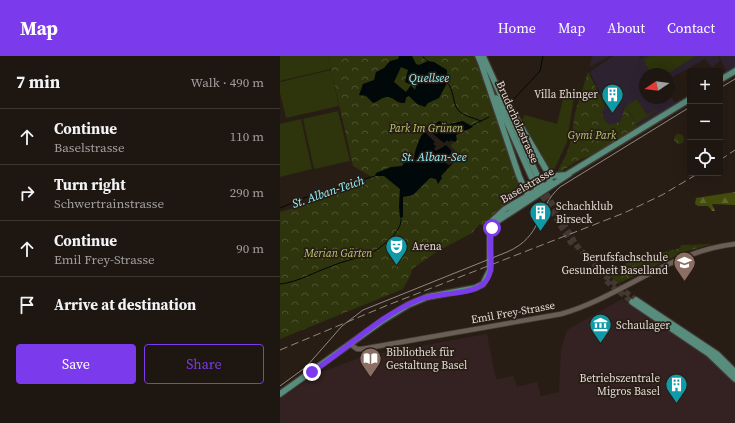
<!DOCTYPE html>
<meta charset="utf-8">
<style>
:root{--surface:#1e1610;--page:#2b231e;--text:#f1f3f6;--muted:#a19f9f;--line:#3c3530;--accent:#7c3aed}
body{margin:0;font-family:"Source Serif 4",serif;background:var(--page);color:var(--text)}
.controls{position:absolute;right:12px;top:12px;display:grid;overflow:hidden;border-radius:4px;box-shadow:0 4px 16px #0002}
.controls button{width:36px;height:36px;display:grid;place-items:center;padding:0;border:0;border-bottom:1px solid var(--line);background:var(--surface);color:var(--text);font:20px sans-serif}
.compass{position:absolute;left:359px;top:12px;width:36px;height:36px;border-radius:50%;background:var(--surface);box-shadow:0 4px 16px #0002;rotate:257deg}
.stop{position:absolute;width:12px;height:12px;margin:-9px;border:3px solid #7c3aed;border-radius:50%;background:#fff}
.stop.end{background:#7c3aed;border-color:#fff;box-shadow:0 1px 4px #0008}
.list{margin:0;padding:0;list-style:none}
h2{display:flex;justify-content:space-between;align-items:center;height:52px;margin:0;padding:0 16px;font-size:17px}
h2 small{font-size:13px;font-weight:400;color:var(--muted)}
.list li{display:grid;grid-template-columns:26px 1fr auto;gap:12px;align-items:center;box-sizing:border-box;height:56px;padding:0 16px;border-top:1px solid var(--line)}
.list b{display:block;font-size:15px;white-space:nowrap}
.list p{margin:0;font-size:13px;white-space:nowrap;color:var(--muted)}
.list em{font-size:13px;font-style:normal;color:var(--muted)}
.actions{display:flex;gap:8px;padding:12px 16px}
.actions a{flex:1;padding:9px 0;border:1px solid var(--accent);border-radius:4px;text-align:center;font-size:14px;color:var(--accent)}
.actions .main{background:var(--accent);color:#fff}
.icon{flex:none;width:22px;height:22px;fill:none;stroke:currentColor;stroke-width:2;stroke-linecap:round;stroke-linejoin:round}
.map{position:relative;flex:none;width:455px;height:367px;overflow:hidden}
header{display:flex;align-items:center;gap:24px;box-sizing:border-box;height:56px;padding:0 20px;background:var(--accent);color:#fff}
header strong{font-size:19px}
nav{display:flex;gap:22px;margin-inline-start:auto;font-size:14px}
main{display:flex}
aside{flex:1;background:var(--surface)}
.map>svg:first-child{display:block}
.industrial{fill:#342121}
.education{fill:#2d2230}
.grass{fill:#2e340b}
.forest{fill:url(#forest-firs)}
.park{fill:url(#park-crowns)}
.water{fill:#010809;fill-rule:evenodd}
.pier{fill:#281d15}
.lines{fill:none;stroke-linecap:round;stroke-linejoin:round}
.stream{stroke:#010809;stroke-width:1}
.major-tunnel{stroke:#443932;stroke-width:5.5;stroke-dasharray:5.5 3;stroke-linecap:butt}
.minor-casing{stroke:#433a35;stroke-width:6}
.major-casing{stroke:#433a35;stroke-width:8}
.minor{stroke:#6b5e54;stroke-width:4.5}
.major{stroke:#588c7d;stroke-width:5.5}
.tram{stroke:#918881;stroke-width:1}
.rail{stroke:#918881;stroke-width:1;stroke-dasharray:8 4;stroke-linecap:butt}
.route{stroke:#7c3aed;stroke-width:5}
.labels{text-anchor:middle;stroke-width:3.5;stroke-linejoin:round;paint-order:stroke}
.poi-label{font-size:11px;fill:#e2dad5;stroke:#281d15;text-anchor:start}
.street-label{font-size:11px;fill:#e2dad5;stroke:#281d15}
.park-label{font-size:11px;font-style:italic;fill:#b9c970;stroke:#281d15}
.water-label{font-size:12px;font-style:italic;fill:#94f5ff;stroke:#281d15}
</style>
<header>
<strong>Map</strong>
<nav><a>Home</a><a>Map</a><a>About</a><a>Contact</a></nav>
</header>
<main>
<aside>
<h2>7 min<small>Walk · 490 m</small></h2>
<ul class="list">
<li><svg class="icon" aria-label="ahead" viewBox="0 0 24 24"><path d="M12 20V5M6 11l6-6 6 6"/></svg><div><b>Continue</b><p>Baselstrasse</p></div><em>110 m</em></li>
<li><svg class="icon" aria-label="right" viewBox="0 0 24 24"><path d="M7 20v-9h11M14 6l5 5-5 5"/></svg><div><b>Turn right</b><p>Schwertrainstrasse</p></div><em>290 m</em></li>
<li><svg class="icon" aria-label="ahead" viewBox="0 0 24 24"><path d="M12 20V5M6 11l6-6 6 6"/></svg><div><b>Continue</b><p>Emil Frey-Strasse</p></div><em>90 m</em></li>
<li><svg class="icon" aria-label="arrive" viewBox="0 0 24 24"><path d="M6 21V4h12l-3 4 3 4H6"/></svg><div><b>Arrive at destination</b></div></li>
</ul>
<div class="actions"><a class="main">Save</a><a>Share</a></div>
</aside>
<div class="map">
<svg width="455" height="367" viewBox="0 0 455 367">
<defs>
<pattern id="forest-firs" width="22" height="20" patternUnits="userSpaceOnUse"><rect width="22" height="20" fill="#434c0a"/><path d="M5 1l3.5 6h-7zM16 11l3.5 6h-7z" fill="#5e652d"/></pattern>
<pattern id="park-crowns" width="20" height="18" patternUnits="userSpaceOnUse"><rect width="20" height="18" fill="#2e340b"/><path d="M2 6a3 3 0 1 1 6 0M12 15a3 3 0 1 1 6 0" fill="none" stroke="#4c512e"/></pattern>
</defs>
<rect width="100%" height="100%" fill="#281d15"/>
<path class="industrial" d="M342,243L433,305L455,328V367H0V343L39,317L84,300L207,278L216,323L234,320L237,331L257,326L261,340L279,336L281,292L287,274Z"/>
<path class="education" d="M312,0H330L310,11Z
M333,0H359L360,2L365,0H438L440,5L432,11L425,3L393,21L396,26L389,31V18H365V42H389V38L394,45L398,47L358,72L344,51L342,65L331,69L326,66L322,58L325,48L310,16Z
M439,0H455V11L447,16Z"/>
<path class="grass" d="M0,0H48L51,13L0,25Z
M370,0H416L387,18H371L363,4Z
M51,14L59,50L6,62L0,37V26Z
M294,41L287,86L273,116L270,115L241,65L245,59L277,68L283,43Z
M357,43L367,59L375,54L376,55L356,68L346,50Z
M58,55L70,105L34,113L23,63Z
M21,63L32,113L0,121V68Z"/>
<path class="forest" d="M455,136V149L432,148L435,155H432L428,150H418L415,148L416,142Z"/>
<path class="park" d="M48,0H197L237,120C244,154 221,146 208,169L203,170L200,168L192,177L158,195L132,213L131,218L123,233L0,283V156L28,148L92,121L73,110Z
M308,16L325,49L322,58L326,66L331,69L341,65L345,50L358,72L321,95L299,104L277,118L278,114L287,97L291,84L295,57Z
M394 83a5 5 0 1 1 10 0a5 5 0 1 1-10 0Z
M432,188L404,196L337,228L330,219L350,205L400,192L401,189Z"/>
<path class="water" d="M119,0H132L136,8L139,9L148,5L154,6L167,14V27L159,42L148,47L145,51L137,48L129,40L126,42L125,47C117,48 115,42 108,41C101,41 100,45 93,47L86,40L79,39L83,28L94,24L96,16L104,12L110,5L118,3ZM121,11L128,14L125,26L129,28L133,27L136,30L135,34L131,29L126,36L114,26Z
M160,65L165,69L183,65L193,71L176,79L177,84L175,86L173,85L170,90L175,95L174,102L176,104L161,120L162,122L158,128L156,123L150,122L133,139L123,141V161L120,162L119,150L120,133L104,120H95L96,117L111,111L122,110L124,107L134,104C134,95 141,77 148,70C151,68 157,67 160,65Z"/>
<path class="pier" d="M147,73L164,87L167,84L169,86L171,84L174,86L170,90L175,95L174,102L176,104L173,107L169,109L164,106L161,108L163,102L164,101L166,102L171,97V94L166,89L156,95L154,93L156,90L153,88L155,86L145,76Z"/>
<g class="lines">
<path class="stream" d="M143,1L148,5
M167,27C174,32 172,46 178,54C183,60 194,62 201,65
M233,44L260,15L263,0
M191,70L209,61
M0,152L24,142L95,120
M0,228C19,226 34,216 52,210C65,204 87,201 98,193C107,186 122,174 121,163"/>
<path class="major-tunnel" d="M262,130L297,190L325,220L356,244
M258,133L293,190
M326,225L352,246"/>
<defs>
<path id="minor" d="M70,288L77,293H82L281,258C341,241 390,195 455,188"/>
<path id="major" d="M198,0L203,12
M203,0L261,128
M202,10L239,120L246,136L251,139
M440,24L455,15
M216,42L256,131
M226,45L267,115L270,124L269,129
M267,115L273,120L284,119
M286,119L410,43
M213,164L225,153L271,126
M356,244L437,298L455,316
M352,246L429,298L455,323
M0,338L102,265L128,249L147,241L195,232L203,228L210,214V180L216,166L289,118"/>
</defs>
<use href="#minor" class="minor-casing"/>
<use href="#major" class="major-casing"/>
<use href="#minor" class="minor"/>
<use href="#major" class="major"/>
<path class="tram" d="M440,32L455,23
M0,330L26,311L62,270L83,254L227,196C264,180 255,153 280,131L410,51"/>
<path class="rail" d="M440,104L455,94
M0,294L108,249L344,157L382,139L419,117"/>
</g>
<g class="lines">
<path class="route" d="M32,316C67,293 99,260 138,244C156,236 189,240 203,228C218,216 206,189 212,172"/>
</g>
<defs>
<symbol id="building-pin" viewBox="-11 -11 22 30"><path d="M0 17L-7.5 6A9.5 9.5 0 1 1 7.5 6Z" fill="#0f9aa8" stroke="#281d15"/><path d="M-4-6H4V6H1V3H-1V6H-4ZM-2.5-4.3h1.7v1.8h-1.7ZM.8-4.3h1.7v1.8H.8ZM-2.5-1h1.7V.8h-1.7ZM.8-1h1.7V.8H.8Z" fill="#fff"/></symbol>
<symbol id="theatre-pin" viewBox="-11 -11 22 30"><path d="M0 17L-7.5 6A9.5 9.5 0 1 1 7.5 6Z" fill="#0f9aa8" stroke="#281d15"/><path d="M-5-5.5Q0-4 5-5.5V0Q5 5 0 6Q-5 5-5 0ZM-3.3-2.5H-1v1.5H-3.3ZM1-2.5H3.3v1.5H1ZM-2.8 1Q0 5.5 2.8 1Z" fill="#fff"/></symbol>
<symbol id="school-pin" viewBox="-11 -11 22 30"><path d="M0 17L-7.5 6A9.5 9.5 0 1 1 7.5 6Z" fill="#8d6e63" stroke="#281d15"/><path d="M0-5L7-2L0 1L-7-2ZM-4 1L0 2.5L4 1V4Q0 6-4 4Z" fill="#fff"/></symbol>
<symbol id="museum-pin" viewBox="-11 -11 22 30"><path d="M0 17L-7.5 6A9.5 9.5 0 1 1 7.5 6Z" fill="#0f9aa8" stroke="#281d15"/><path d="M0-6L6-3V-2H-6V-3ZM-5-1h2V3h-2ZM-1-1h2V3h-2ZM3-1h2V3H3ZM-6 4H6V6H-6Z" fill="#fff"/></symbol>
<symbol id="library-pin" viewBox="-11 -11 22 30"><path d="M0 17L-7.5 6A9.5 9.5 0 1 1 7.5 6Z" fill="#8d6e63" stroke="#281d15"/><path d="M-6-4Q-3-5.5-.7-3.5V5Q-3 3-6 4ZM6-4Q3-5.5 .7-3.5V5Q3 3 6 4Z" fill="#fff"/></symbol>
</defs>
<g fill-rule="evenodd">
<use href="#building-pin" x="320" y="26" width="25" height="34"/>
<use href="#building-pin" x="248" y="144" width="25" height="34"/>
<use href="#theatre-pin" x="104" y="178" width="25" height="34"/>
<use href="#school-pin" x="392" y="194" width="25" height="34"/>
<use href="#museum-pin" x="308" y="256" width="25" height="34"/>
<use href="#library-pin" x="78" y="290" width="25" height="34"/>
<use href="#building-pin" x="384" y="316" width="25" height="34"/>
</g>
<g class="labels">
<g class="poi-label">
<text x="318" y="42" text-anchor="end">Villa Ehinger</text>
<text x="276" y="154">Schachklub<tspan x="276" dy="13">Birseck</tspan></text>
<text x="132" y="194">Arena</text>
<text x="388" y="205" text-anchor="end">Berufsfachschule<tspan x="388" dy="13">Gesundheit Baselland</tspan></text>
<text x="336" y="273">Schaulager</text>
<text x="106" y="300">Bibliothek für<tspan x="106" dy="13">Gestaltung Basel</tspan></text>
<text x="380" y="326" text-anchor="end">Betriebszentrale<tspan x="380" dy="13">Migros Basel</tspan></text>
</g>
<g class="street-label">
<text transform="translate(238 66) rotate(66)" y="4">Bruderholzstrasse</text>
<text transform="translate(247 129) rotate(-30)" y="4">Baselstrasse</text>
<text transform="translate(233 256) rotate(-10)" y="4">Emil Frey-Strasse</text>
</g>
<g class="park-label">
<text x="146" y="76">Park Im Grünen</text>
<text x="312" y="83">Gymi Park</text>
<text x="58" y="201">Merian Gärten</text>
</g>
<g class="water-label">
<text x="149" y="26">Quellsee</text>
<text x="154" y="105">St. Alban-See</text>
<text transform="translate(48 136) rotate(-19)" y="4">St. Alban-Teich</text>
</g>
</g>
</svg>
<div class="controls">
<button>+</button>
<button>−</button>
<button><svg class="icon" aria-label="locate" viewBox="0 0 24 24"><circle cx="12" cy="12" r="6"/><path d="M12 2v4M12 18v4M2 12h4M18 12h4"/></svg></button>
</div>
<svg class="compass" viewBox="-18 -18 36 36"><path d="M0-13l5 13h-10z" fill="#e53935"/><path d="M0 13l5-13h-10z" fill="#a19f9f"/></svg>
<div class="stop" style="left:212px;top:172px"></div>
<div class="stop end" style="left:32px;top:316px"></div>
</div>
</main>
